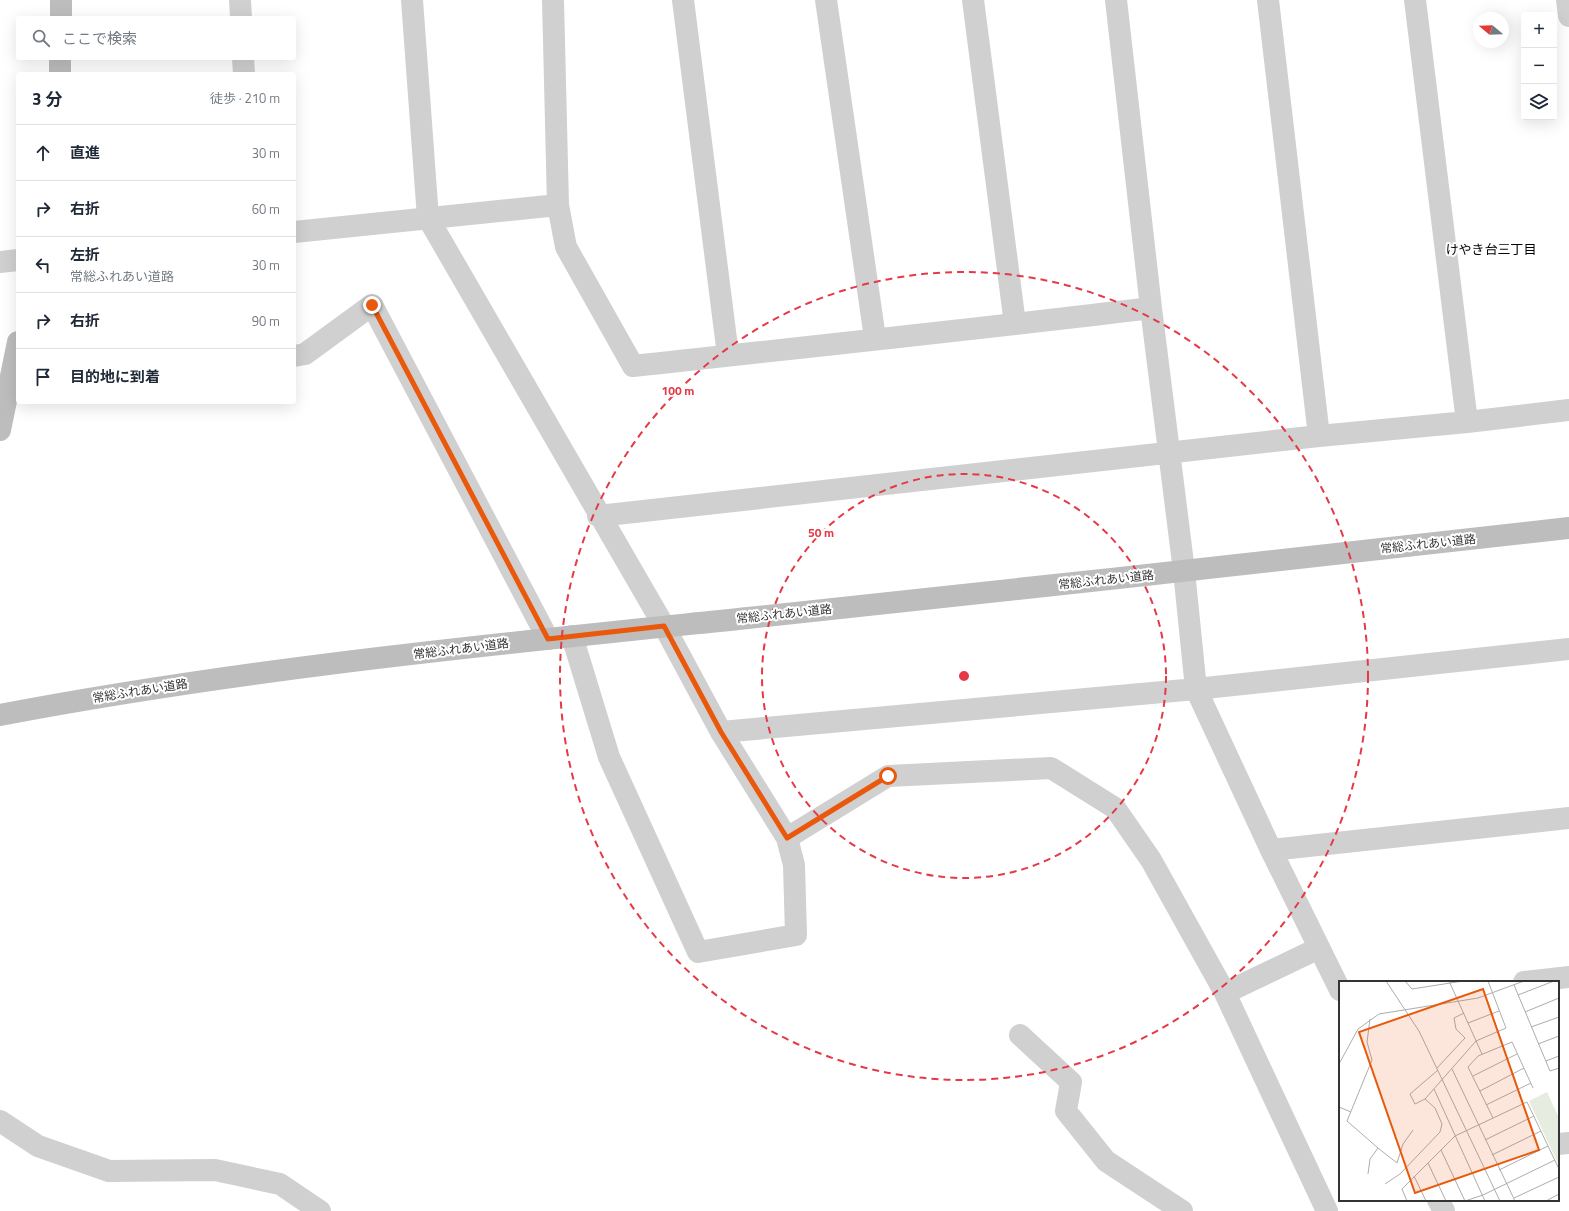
<!DOCTYPE html>
<html lang="ja">
<meta charset="utf-8">
<style>
:root{--surface:#fff;--page:#f6f6f7;--text:#1f2937;--muted:#747a83;--line:#e0e1e3}
body{margin:0;font-family:"Titillium Web","Noto Sans JP",sans-serif;background:var(--page);color:var(--text)}
.controls{position:absolute;right:12px;top:12px;display:grid;overflow:hidden;border-radius:4px;box-shadow:0 4px 16px #0002}
.controls button{width:36px;height:36px;display:grid;place-items:center;padding:0;border:0;border-bottom:1px solid var(--line);background:var(--surface);color:var(--text);font:20px sans-serif}
.compass{position:absolute;left:1473px;top:12px;width:36px;height:36px;border-radius:50%;background:var(--surface);box-shadow:0 4px 16px #0002;rotate:289deg}
.stop{position:absolute;width:12px;height:12px;margin:-9px;border:3px solid #ea580c;border-radius:50%;background:#fff}
.stop.end{background:#ea580c;border-color:#fff;box-shadow:0 1px 4px #0008}
.list{margin:0;padding:0;list-style:none}
h2{display:flex;justify-content:space-between;align-items:center;height:52px;margin:0;padding:0 16px;font-size:17px}
h2 small{font-size:13px;font-weight:400;color:var(--muted)}
.list li{display:grid;grid-template-columns:26px 1fr auto;gap:12px;align-items:center;box-sizing:border-box;height:56px;padding:0 16px;border-top:1px solid var(--line)}
.list b{display:block;font-size:15px;white-space:nowrap}
.list p{margin:0;font-size:13px;white-space:nowrap;color:var(--muted)}
.list em{font-size:13px;font-style:normal;color:var(--muted)}
.icon{flex:none;width:22px;height:22px;fill:none;stroke:currentColor;stroke-width:2;stroke-linecap:round;stroke-linejoin:round}
.map{position:relative;flex:none;width:1569px;height:1211px;overflow:hidden}
.search{position:absolute;background:var(--surface);box-shadow:0 4px 16px #0002;left:16px;top:16px;width:280px;height:44px;display:flex;align-items:center;gap:10px;box-sizing:border-box;padding:0 14px;border-radius:4px;color:var(--muted);font-size:15px}
.panel{position:absolute;background:var(--surface);box-shadow:0 4px 16px #0002;left:16px;top:72px;width:280px;height:332px;border-radius:4px}
.map>svg:first-child{display:block}
.lines{fill:none;stroke-linecap:round;stroke-linejoin:round}
.street{stroke:#d0d0d0;stroke-width:22}
.secondary{stroke:#bdbdbd;stroke-width:22}
.route{stroke:#ea580c;stroke-width:5}
.ring{fill:none;stroke:#e63946;stroke-width:2;stroke-dasharray:7 5}
.labels{text-anchor:middle;stroke-width:4;stroke-linejoin:round;paint-order:stroke}
.street-label{font-size:12px;fill:#333;stroke:#fff}
.neighbourhood-label{font-size:13px;fill:#000;stroke:#fff}
.inset-road{fill:none;stroke:#adadad;stroke-width:1}
.view{fill:#e8590c;fill-opacity:0.15;stroke:#e8590c;stroke-width:2}
.inset-edge{fill:none;stroke:#333;stroke-width:2}
.centre{fill:#e63946;stroke:#fff;stroke-width:2}
.ring-label{font-size:12px;text-anchor:middle;font-weight:bold;fill:#e63946;stroke:#fff;stroke-width:4;stroke-linejoin:round;paint-order:stroke}
</style>
<div class="map">
<svg width="1569" height="1211" viewBox="0 0 1569 1211">
<rect width="100%" height="100%" fill="#fff"/>
<g class="lines">
<path class="street" d="M240,0L241,18
M412,0L428,218L664,626L721,732L787,838L888,776L1051,768L1115,808L1151,860L1225,993L1327,1211
M553,0L558,205L566,247L633,366C806,347 979,329 1151,308
M683,0L728,355
M826,0L875,338
M973,0L1015,324
M1116,0L1151,308L1184,571L1196,689L1271,850L1340,990
M1268,0L1319,436
M1415,0L1467,422
M1567,0L1569,16
M243,58L244,74
M294,232L558,205
M0,262L18,260
M294,356L305,354L372,305L548,639
M598,516L1319,436L1467,422L1569,410
M572,636L609,757L698,952L796,935L794,865L787,838
M721,732L1196,689L1569,649
M1271,850L1569,818
M1524,982L1569,977
M1225,993L1319,948
M1020,1035L1071,1082L1066,1111L1106,1161L1182,1211
M0,1121L38,1146L109,1171L215,1170L280,1184L320,1211
M1558,1144L1569,1143
M1438,1200L1444,1211"/>
<path class="secondary" d="M61,18V0
M60,74V58
M0,430L18,342
M0,715C247,668 498,644 748,618C1022,589 1295,559 1569,528"/>
</g>
<g class="lines">
<path class="route" d="M372,305L548,639L664,626L721,732L787,838L888,776"/>
</g>
<g class="ring">
<circle cx="964" cy="676" r="202"/>
<circle cx="964" cy="676" r="404"/>
</g>
<g class="labels">
<g class="street-label">
<text transform="translate(1428 544) rotate(-6)" y="4">常総ふれあい道路</text>
<text transform="translate(1106 580) rotate(-6)" y="4">常総ふれあい道路</text>
<text transform="translate(784 614) rotate(-6)" y="4">常総ふれあい道路</text>
<text transform="translate(461 649) rotate(-7)" y="4">常総ふれあい道路</text>
<text transform="translate(140 691) rotate(-9)" y="4">常総ふれあい道路</text>
</g>
<g class="neighbourhood-label">
<text x="1491" y="254">けやき台三丁目</text>
</g>
</g>
<g transform="translate(1339 981)">
<rect width="220" height="220" fill="#fff"/>
<path d="M208,111L220,137V185L190,120Z" fill="#e6ecdf"/>
<path class="inset-road" d="M47,0L80,50L161,220M66,0L73,8L124,0M110,0L143,73M175,4L211,90L220,87M179,14L215,0M186,31L220,17M129,42L160,30M192,46L220,36M199,63L220,55M207,80L220,75M0,83L19,48L40,33L139,17L185,0M98,87L126,57L117,48L115,37L125,32M113,88L176,220M134,95L178,73M95,108L146,220M141,110L185,87M86,118L76,123L71,113L99,89M147,124L192,102M0,126L12,131M154,137L129,86L139,75L173,61L194,107M146,159L195,135M39,167L58,182L64,163L74,149M102,169L126,220M153,174L202,150M89,182L107,220M160,189L209,165M29,193L31,178L39,167L8,140L33,79L28,61L31,38M75,195L87,220M46,203L61,193L101,151L103,143L96,127L86,118L137,60L167,47L149,0M175,217L220,196M68,220L63,208L116,155L188,121L220,188M126,220L144,214L216,179M207,220L220,213"/>
<path class="view" d="M144,8L200,169L76,212L20,51Z"/>
<rect width="220" height="220" class="inset-edge"/>
</g>
<circle cx="964" cy="676" r="6" class="centre"/>
<g class="ring-label">
<text x="678" y="395">100 m</text>
<text x="821" y="537">50 m</text>
</g>
</svg>
<div class="controls">
<button>+</button>
<button>−</button>
<button><svg class="icon" aria-label="layers" viewBox="0 0 24 24"><path d="M12 4l9 5-9 5-9-5zM3 14l9 5 9-5"/></svg></button>
</div>
<svg class="compass" viewBox="-18 -18 36 36"><path d="M0-13l5 13h-10z" fill="#e53935"/><path d="M0 13l5-13h-10z" fill="#747a83"/></svg>
<div class="stop" style="left:888px;top:776px"></div>
<div class="stop end" style="left:372px;top:305px"></div>
<div class="search"><svg class="icon" aria-label="search" viewBox="0 0 24 24"><circle cx="10" cy="10" r="6"/><path d="M15 15l6 6"/></svg>ここで検索</div>
<section class="panel">
<h2>3 分<small>徒歩 · 210 m</small></h2>
<ul class="list">
<li><svg class="icon" aria-label="ahead" viewBox="0 0 24 24"><path d="M12 20V5M6 11l6-6 6 6"/></svg><div><b>直進</b></div><em>30 m</em></li>
<li><svg class="icon" aria-label="right" viewBox="0 0 24 24"><path d="M7 20v-9h11M14 6l5 5-5 5"/></svg><div><b>右折</b></div><em>60 m</em></li>
<li><svg class="icon" aria-label="left" viewBox="0 0 24 24"><path d="M17 20v-9H6M10 6l-5 5 5 5"/></svg><div><b>左折</b><p>常総ふれあい道路</p></div><em>30 m</em></li>
<li><svg class="icon" aria-label="right" viewBox="0 0 24 24"><path d="M7 20v-9h11M14 6l5 5-5 5"/></svg><div><b>右折</b></div><em>90 m</em></li>
<li><svg class="icon" aria-label="arrive" viewBox="0 0 24 24"><path d="M6 21V4h12l-3 4 3 4H6"/></svg><div><b>目的地に到着</b></div></li>
</ul>
</section>
</div>
